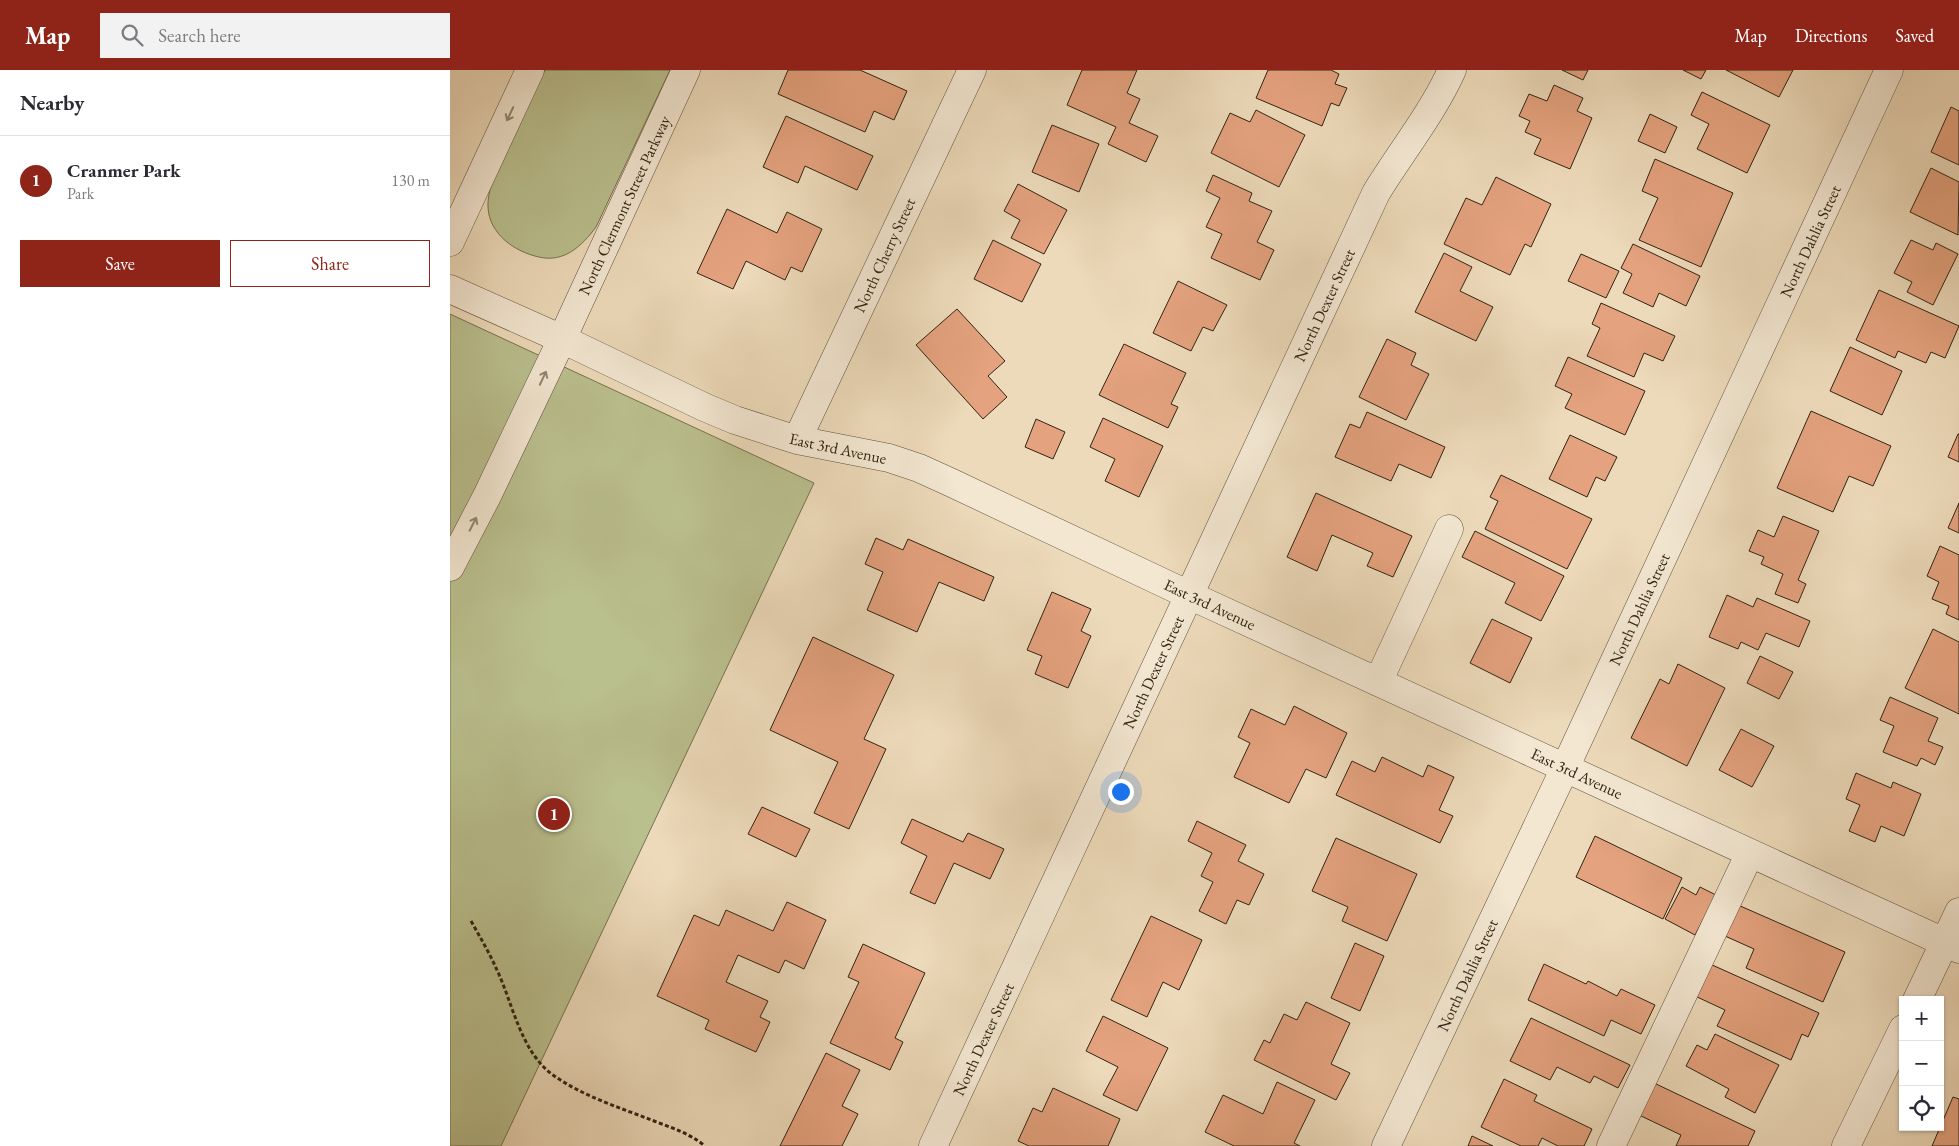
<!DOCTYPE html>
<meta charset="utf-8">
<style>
:root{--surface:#fff;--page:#f2f2f3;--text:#2b2b33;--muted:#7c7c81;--line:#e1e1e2;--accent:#8f2418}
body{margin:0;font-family:"EB Garamond",serif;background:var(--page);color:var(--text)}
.controls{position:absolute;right:15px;bottom:15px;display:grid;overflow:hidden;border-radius:0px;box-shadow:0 1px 4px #0004}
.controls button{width:45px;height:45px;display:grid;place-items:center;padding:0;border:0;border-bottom:1px solid var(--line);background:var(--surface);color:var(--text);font:25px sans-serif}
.you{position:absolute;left:670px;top:721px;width:18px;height:18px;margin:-12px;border:4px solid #fff;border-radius:50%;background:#1a73e8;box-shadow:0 0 0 8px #1a73e833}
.badge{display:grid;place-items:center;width:32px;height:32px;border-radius:50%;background:var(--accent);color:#fff;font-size:16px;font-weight:700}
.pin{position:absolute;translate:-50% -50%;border:2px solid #fff;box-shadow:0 1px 5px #0006}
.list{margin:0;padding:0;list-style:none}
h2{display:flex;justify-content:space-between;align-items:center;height:65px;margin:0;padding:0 20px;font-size:21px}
h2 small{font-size:16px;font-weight:400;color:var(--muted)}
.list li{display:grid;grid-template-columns:32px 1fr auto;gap:15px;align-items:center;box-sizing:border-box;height:90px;padding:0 20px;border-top:1px solid var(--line)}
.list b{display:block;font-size:19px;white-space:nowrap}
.list p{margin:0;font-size:16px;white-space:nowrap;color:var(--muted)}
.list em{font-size:16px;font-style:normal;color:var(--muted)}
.actions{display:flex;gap:10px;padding:15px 20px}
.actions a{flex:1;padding:11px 0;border:1px solid var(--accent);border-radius:0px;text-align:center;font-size:18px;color:var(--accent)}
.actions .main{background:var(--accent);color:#fff}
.icon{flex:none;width:28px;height:28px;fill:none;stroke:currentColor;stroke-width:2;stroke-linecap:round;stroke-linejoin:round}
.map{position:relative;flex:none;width:1509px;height:1076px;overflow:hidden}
header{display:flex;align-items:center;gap:30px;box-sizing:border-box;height:70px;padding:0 25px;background:var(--accent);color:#fff}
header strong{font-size:24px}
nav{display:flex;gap:28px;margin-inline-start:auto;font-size:18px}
.search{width:350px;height:45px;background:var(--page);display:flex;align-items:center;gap:12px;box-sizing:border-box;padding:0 18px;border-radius:0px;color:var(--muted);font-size:19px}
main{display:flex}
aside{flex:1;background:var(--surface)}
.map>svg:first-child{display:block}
.green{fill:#babf8e;stroke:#767250}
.building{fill:#e4a27e;stroke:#312413}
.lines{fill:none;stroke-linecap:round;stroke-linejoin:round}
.minor-casing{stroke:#60523d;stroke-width:29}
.path{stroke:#312413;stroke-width:3;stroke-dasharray:4 2.5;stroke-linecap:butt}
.minor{stroke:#f3e7d2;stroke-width:28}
.oneway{stroke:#928672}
.labels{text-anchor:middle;stroke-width:4;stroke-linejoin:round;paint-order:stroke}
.street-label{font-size:16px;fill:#312413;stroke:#f3e7d2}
</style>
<header>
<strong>Map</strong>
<div class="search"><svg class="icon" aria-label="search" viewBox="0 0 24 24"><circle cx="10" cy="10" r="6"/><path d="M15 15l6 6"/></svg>Search here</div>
<nav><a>Map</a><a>Directions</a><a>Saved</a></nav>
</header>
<main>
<aside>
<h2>Nearby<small></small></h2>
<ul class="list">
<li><span class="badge">1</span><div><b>Cranmer Park</b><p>Park</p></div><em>130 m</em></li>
</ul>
<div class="actions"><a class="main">Save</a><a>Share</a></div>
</aside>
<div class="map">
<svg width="1509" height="1076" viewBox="0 0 1509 1076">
<rect width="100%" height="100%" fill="#eddaba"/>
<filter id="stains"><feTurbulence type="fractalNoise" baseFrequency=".004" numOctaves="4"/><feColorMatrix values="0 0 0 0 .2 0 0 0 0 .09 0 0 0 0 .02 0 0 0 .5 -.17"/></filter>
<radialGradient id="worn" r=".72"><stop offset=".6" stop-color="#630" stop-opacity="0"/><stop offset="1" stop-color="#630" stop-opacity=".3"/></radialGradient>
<path class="green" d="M95,0H220L146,157C132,176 114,193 89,187C65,182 39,164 38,137C37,115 52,92 61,73C72,48 83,24 95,0Z
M0,244L364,413L51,1076H0Z"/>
<path class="building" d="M338,0H410L457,21L444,50L424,41L415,62L328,24Z
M632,0H687L677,23L690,29L679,53L708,66L696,92L658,74L666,57L617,35Z
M818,0H881L889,4L885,14L897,18L889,36L881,33L872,56L806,28Z
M1112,0H1138L1133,10Z
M1233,0H1256L1251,9Z
M1276,0H1343L1329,27Z
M1104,15L1133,28L1127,41L1142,48L1120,99L1084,84L1091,69L1075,62L1080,51L1069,46L1079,24L1097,31Z
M1252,22L1320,55L1297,103L1247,79L1259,54L1241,45Z
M1501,37L1509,41V95L1481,82Z
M806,40L855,65L829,117L761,83L780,43L800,52Z
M1200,44L1227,57L1215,83L1188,71Z
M336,46L423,86L407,120L355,96L348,113L313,97Z
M602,55L649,74L629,122L582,102Z
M1205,89L1283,123L1251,197L1189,170L1208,128L1192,121Z
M1481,98L1509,112L1508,165L1460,142Z
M763,105L802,123L799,131L822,141L807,172L824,180L810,210L761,188L772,164L756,157L770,128L756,121Z
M1046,107L1101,134L1081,177L1075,174L1060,205L994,174L1016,128L1032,135Z
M568,114L617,140L594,184L561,168L570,150L554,141Z
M277,139L327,163L337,142L372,159L352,202L341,197L335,210L296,191L283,219L247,203Z
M543,170L591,194L572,232L524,209Z
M1461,170L1483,180L1486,173L1508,184L1483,235L1457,222L1462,212L1444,203Z
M1183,174L1250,206L1236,236L1209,223L1203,237L1173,223L1182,204L1171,198Z
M994,183L1022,197L1010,221L1043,237L1026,271L965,242Z
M1131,184L1169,201L1156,228L1118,211Z
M728,211L777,235L763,261L753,257L741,281L703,263Z
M1429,220L1509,256L1495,288L1481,282L1476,293L1448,281L1445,288L1406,270Z
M1151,233L1225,266L1213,291L1194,283L1184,307L1137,286L1150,258L1142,254Z
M507,239L555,291L538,306L557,327L533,349L466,275Z
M937,269L966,283L961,295L979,304L956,350L909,327Z
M674,274L736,303L721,334L728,337L718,358L649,325Z
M1400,277L1452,301L1432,345L1380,321Z
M1118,287L1195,321L1175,365L1115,338L1122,324L1105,316Z
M1361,341L1441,376L1423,416L1399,406L1383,442L1327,418Z
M917,342L995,377L981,408L949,394L941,411L885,387L900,354L910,358Z
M653,348L713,376L689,427L655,411L665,389L640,377Z
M586,349L615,362L603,389L575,377Z
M1508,364H1509V392L1498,387Z
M1120,365L1167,387L1155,411L1146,407L1137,427L1099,409Z
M1051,405L1142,449L1117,499L1035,459L1048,431L1040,427Z
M866,423L962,466L943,507L917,496L923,483L882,465L867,501L837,487Z
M1509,433V463L1498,458Z
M1333,446L1369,461L1348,510L1356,514L1348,533L1325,524L1333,504L1311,494L1314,487L1299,481L1308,460L1324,467Z
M1025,461L1114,506L1091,551L1055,533L1065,513L1012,487Z
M426,468L453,480L458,469L544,507L534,531L489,512L467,562L417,540L433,502L415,494Z
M1490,476L1509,485V550L1496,544L1499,536L1482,529L1489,512L1477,506Z
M602,522L641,539L631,561L641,566L618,618L585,604L592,586L577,580Z
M1277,525L1303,537L1307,528L1360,551L1349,577L1316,563L1308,580L1291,572L1288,579L1259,567Z
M1042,549L1082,568L1060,613L1020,593Z
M1483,559L1509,572V644L1455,618Z
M363,567L444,605L414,669L436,679L399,759L364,743L388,692L320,660Z
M1310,586L1343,602L1329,629L1297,613Z
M1228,594L1275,618L1237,696L1181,668L1210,609L1219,614Z
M1440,627L1488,648L1478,671L1493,677L1485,695L1471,688L1467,696L1433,682L1444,656L1430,650Z
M844,636L897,663L876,708L856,699L839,733L784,707L800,673L788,667L801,639L835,655Z
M1291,659L1324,676L1302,717L1269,700Z
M932,687L973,707L978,695L1004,707L989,740L1003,746L990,773L886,725L902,691L925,702Z
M1406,703L1441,718L1443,712L1471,724L1454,766L1431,756L1425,772L1399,761L1410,735L1396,729Z
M312,737L360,759L346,787L298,764Z
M462,749L513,772L518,763L554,779L540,809L504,793L485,834L460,823L477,786L451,773Z
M747,751L796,775L788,791L814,804L799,835L787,830L776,854L749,841L763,812L751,806L762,783L738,771Z
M1145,766L1232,808L1213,849L1126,807Z
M886,768L967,804L937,871L892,851L898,837L862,821Z
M1232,817L1246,825L1250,817L1266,825L1245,865L1215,849Z
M337,832L376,850L354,899L335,890L329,903L288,885L276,912L318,931L310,947L320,952L306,982L255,959L259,950L207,926L244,845L269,856L276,840L323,861Z
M1288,835L1395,882L1373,932L1296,898L1304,879L1275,866Z
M701,846L752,870L729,920L713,912L697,947L661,930Z
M905,873L934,886L910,941L881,928Z
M413,874L475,903L445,968L453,972L440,1000L380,973L409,912L398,907Z
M1094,894L1136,914L1138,911L1167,926L1171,919L1205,935L1191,964L1161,950L1154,966L1078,930Z
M1260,894L1369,943L1358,967L1352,964L1341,990L1267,956L1275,940L1245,926Z
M856,932L900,953L881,994L900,1003L886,1030L804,990L814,970L820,973L834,944L847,950Z
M653,946L718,978L687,1041L653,1025L668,997L636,981Z
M1081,948L1180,995L1168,1018L1144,1006L1140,1013L1107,997L1100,1010L1060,991Z
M1265,964L1329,995L1305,1043L1275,1027L1279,1019L1236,996L1247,975L1257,980Z
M376,983L410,1000L392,1036L408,1044L392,1076H330Z
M1054,1009L1087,1025L1084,1031L1142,1059L1134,1076H1108L1092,1068L1088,1076H1071L1031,1057Z
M827,1012L865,1030L844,1073L850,1076H784L755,1062L773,1025L813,1044Z
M1204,1013L1305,1061L1298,1076H1226L1231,1065L1189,1045Z
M603,1018L670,1049L658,1076H579L568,1071L583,1038L592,1042Z
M1503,1027L1509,1029V1076H1482Z
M1022,1066L1043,1076H1018Z"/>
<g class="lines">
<defs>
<path id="minor" d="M0,172L80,0
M0,219L112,269L254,337L285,350L347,370L439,388L469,398L502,413L739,525L1509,879
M347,370L522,0
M0,497L37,426L112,269L236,0
M928,612L999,459
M1467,930L1509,842
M483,1076L926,123C951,82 982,44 1002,0
M936,1076L1115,698L1439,0
M1161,1076L1300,783
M1396,1076L1453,959"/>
</defs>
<use href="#minor" class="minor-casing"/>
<path class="path" d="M21,851C30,867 39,882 46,898C63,933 70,981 103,1005C132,1026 171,1038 204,1051C222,1058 239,1063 255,1076"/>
<use href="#minor" class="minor"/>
</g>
<defs><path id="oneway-shaft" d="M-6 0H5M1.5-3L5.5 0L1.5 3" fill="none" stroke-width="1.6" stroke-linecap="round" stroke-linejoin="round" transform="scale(1.25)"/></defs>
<g class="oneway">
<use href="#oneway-shaft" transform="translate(60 44) rotate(115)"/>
<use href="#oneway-shaft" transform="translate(93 308) rotate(-65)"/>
<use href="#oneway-shaft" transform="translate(23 454) rotate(-63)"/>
</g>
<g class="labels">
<g class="street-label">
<text transform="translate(174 135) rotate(-65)" y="6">North Clermont Street Parkway</text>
<text transform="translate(1360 171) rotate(-65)" y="6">North Dahlia Street</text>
<text transform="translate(434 185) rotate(-65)" y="6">North Cherry Street</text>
<text transform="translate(874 235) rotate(-65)" y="6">North Dexter Street</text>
<text transform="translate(388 378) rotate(12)" y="6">East 3rd Avenue</text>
<text transform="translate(760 534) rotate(25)" y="6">East 3rd Avenue</text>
<text transform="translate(1189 539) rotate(-65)" y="6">North Dahlia Street</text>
<text transform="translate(703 602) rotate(-65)" y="6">North Dexter Street</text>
<text transform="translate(1127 703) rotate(25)" y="6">East 3rd Avenue</text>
<text transform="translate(1017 905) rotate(-65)" y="6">North Dahlia Street</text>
<text transform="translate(533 969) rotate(-65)" y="6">North Dexter Street</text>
</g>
</g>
<rect width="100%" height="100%" filter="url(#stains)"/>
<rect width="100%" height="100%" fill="url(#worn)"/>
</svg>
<div class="controls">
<button>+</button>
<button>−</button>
<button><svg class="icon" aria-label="locate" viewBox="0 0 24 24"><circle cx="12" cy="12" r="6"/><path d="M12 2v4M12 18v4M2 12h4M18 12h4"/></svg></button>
</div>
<div class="you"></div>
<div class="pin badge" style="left:104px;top:744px">1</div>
</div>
</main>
